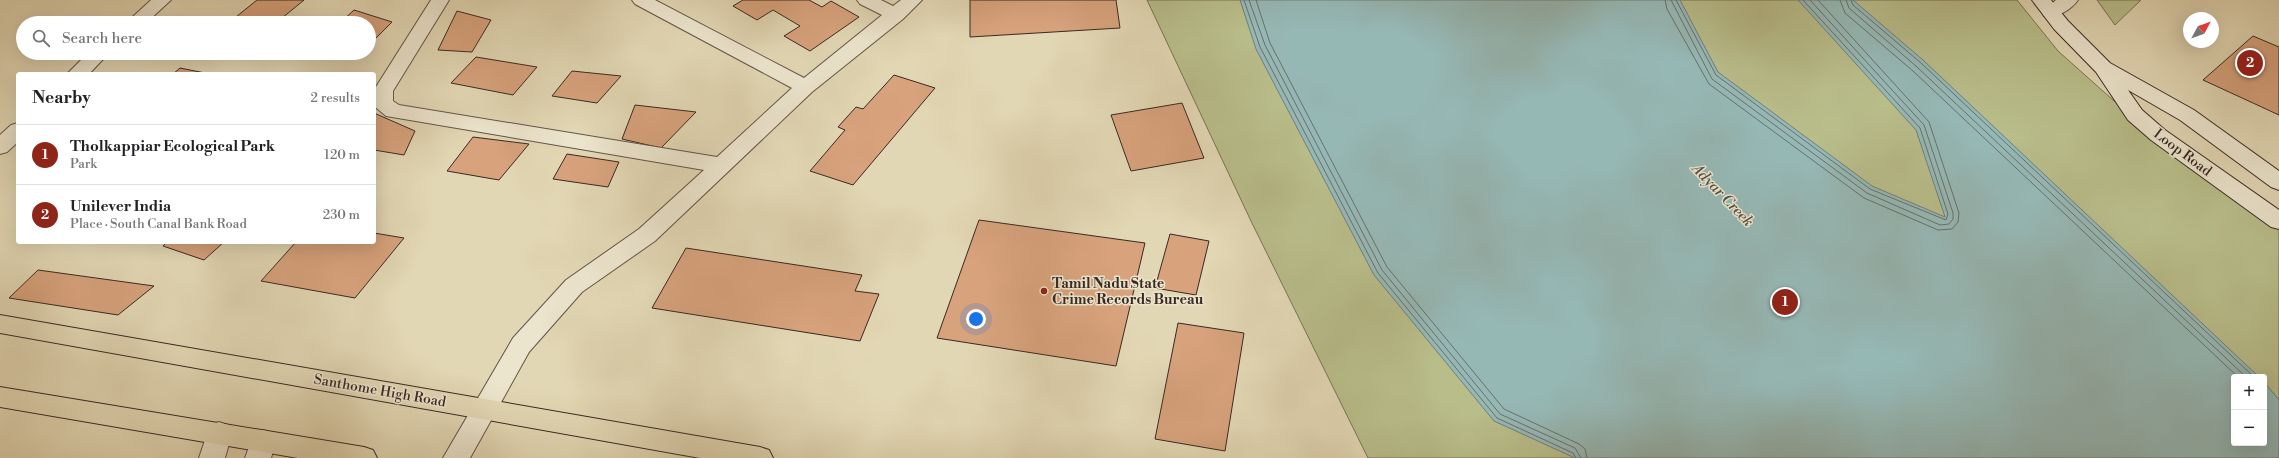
<!DOCTYPE html>
<meta charset="utf-8">
<style>
:root{--surface:#fff;--page:#f2f2f2;--text:#202124;--muted:#757577;--line:#e0e0e0;--accent:#8f2418}
body{margin:0;font-family:"Libre Bodoni",serif;background:var(--page);color:var(--text)}
.controls{position:absolute;right:12px;bottom:12px;display:grid;overflow:hidden;border-radius:4px;box-shadow:0 4px 16px #0002}
.controls button{width:36px;height:36px;display:grid;place-items:center;padding:0;border:0;border-bottom:1px solid var(--line);background:var(--surface);color:var(--text);font:20px sans-serif}
.compass{position:absolute;left:2183px;top:12px;width:36px;height:36px;border-radius:50%;background:var(--surface);box-shadow:0 4px 16px #0002;rotate:49deg}
.you{position:absolute;left:976px;top:319px;width:14px;height:14px;margin:-10px;border:3px solid #fff;border-radius:50%;background:#1a73e8;box-shadow:0 0 0 6px #1a73e833}
.badge{display:grid;place-items:center;width:26px;height:26px;border-radius:50%;background:var(--accent);color:#fff;font-size:13px;font-weight:700}
.pin{position:absolute;translate:-50% -50%;border:2px solid #fff;box-shadow:0 1px 4px #0006}
.list{margin:0;padding:0;list-style:none}
h2{display:flex;justify-content:space-between;align-items:center;height:52px;margin:0;padding:0 16px;font-size:17px}
h2 small{font-size:13px;font-weight:400;color:var(--muted)}
.list li{display:grid;grid-template-columns:26px 1fr auto;gap:12px;align-items:center;box-sizing:border-box;height:60px;padding:0 16px;border-top:1px solid var(--line)}
.list b{display:block;font-size:15px;white-space:nowrap}
.list p{margin:0;font-size:13px;white-space:nowrap;color:var(--muted)}
.list em{font-size:13px;font-style:normal;color:var(--muted)}
.icon{flex:none;width:22px;height:22px;fill:none;stroke:currentColor;stroke-width:2;stroke-linecap:round;stroke-linejoin:round}
.map{position:relative;flex:none;width:2279px;height:458px;overflow:hidden}
.search{position:absolute;background:var(--surface);box-shadow:0 4px 16px #0002;left:16px;top:16px;width:360px;height:44px;display:flex;align-items:center;gap:10px;box-sizing:border-box;padding:0 14px;border-radius:22px;color:var(--muted);font-size:15px}
.panel{position:absolute;background:var(--surface);box-shadow:0 4px 16px #0002;left:16px;top:72px;width:360px;height:172px;border-radius:4px}
.map>svg:first-child{display:block}
.green{fill:#b8bd8a;stroke:#787356;fill-rule:evenodd}
.water{fill:#96b8b5;stroke:#717f7b}
.lines{fill:none;stroke-linecap:round;stroke-linejoin:round}
.shore{stroke:#68706c;stroke-width:1}
.building{fill:#d7a27c;stroke:#392923}
.lane-casing{stroke:#635447;stroke-width:2}
.street-casing{stroke:#635447;stroke-width:2}
.secondary-casing{stroke:#392923;stroke-width:2}
.primary-casing{stroke:#392923;stroke-width:2}
.lane{fill:#ece5ce;fill-rule:evenodd}
.street{fill:#ece5ce;fill-rule:evenodd}
.secondary{fill:#ece5ce;fill-rule:evenodd}
.primary{fill:#e2d7b4;fill-rule:evenodd}
.poi-dot{fill:#8f2418;stroke:#ece5ce;stroke-width:1.5}
.labels{text-anchor:middle;stroke-width:3;stroke-linejoin:round;paint-order:stroke}
.street-label{font-size:14px;fill:#392923;stroke:#ece5ce}
.poi-label{font-size:14px;font-weight:bold;fill:#392923;stroke:#ece5ce;text-anchor:start}
.water-label{font-size:15px;font-style:italic;fill:#504d48;stroke:#ece5ce}
</style>
<div class="map">
<svg width="2279" height="458" viewBox="0 0 2279 458">
<rect width="100%" height="100%" fill="#e2d7b4"/>
<filter id="stains"><feTurbulence type="fractalNoise" baseFrequency=".005" numOctaves="4"/><feColorMatrix values="0 0 0 0 .2 0 0 0 0 .09 0 0 0 0 .02 0 0 0 .5 -.17"/></filter>
<radialGradient id="worn" r=".72"><stop offset=".6" stop-color="#630" stop-opacity="0"/><stop offset="1" stop-color="#630" stop-opacity=".3"/></radialGradient>
<path class="green" d="M1147,0H2017L2058,51L2187,166L2279,228V458H1368L1251,221ZM2234,377H2264V443H2234Z
M2097,0H2141L2115,25Z"/>
<path class="water" d="M1240,0H1680L1718,72L1872,186L1945,217L1916,130L1798,0H1853L1923,60L2259,377H2234V443H2264V381L2265,383L2279,400V458H1575L1494,421L1374,275L1256,49Z"/>
<g class="lines">
<path class="shore" d="M1244,0L1260,47L1378,273L1497,418L1573,453L1576,458
M1249,0L1265,45L1382,270L1500,414L1575,448L1581,458
M1256,0L1270,43L1387,267L1504,409L1579,444L1585,449L1587,458
M1665,0L1667,9L1709,84L1864,198L1938,230L1952,229L1958,222L1959,213L1929,122L1818,0
M1671,0L1712,79L1867,193L1940,225L1949,224L1953,219V213L1924,125L1810,0
M1676,0L1716,75L1870,189L1946,220L1948,214L1920,128L1803,0
M1840,0L1845,13L1913,71L2238,377
M1846,0L1849,8L1917,67L2246,377
M1851,0L1853,5L1921,63L2254,377"/>
</g>
<path class="building" d="M257,0H304L276,23L231,21Z
M743,0H809L822,7L831,1L859,17L810,51L784,36L800,26L773,10L757,20L733,6Z
M970,0H1116L1120,28L970,37Z
M354,10L392,22L369,45V23H340Z
M457,11L491,20L472,52L438,50Z
M2253,36L2279,47V115L2203,80Z
M476,57L537,67L513,95L451,83Z
M180,68L210,74H173Z
M572,71L621,76L597,103L552,96Z
M894,75L935,88L853,185L810,171L845,130L838,127L856,107L863,109Z
M1182,103L1204,158L1131,171L1111,115Z
M635,105L696,112L661,148L622,139Z
M374,113L415,131L404,155L374,150Z
M473,137L529,144L499,180L447,171Z
M567,154L619,162L608,187L553,179Z
M979,220L1145,243L1116,366L937,338Z
M374,233L404,238L355,298L261,281L296,242H374Z
M1170,234L1209,241L1196,295L1155,288Z
M167,242H224L204,260L163,246Z
M686,248L862,275L855,291L879,294L860,341L652,308Z
M38,270L154,286L118,315L9,298Z
M1178,323L1244,333L1225,451L1155,439Z"/>
<g class="lines">
<defs>
<path id="lane" d="M219,422L228,425L232,433L225,458H199L210,425Z
M263,430L272,433L276,441L271,458H245L254,433Z"/>
<path id="street" d="M151,0H171L146,23H126Z
M431,0H449L393,91V101L399,105L717,157L792,88L635,4L632,0H655L804,78L882,15L860,4L857,0H881L893,6L901,0H922L903,19L812,92L655,241L582,292L529,352L470,458H443L513,338L566,280L639,229L704,170L386,116L374,106V90Z
M2056,0H2078C2071,10 2056,19 2044,16L2042,12Z
M88,53H109L89,74H67Z
M18,123V142L7,152L0,154V135L11,125Z"/>
<path id="secondary" d="M2032,0H2051L2068,21L2110,63L2194,110L2279,171V190L2271,187L2180,120L2128,90L2142,110L2165,130L2279,210V229L2271,227L2151,140L2128,120L2096,72L2054,29Z"/>
<path id="primary" d="M0,315L760,447L769,450L773,458H700L0,333Z
M0,387L364,447L373,450L377,458H298L0,407Z"/>
</defs>
<use href="#lane" class="lane-casing"/>
<use href="#street" class="street-casing"/>
<use href="#secondary" class="secondary-casing"/>
<use href="#primary" class="primary-casing"/>
<use href="#lane" class="lane"/>
<use href="#street" class="street"/>
<use href="#secondary" class="secondary"/>
<use href="#primary" class="primary"/>
</g>
<circle class="poi-dot" cx="1044" cy="291" r="4"/>
<g class="labels">
<g class="street-label">
<text transform="translate(2183 152) rotate(37)" y="5">Loop Road</text>
<text transform="translate(380 390) rotate(10)" y="5">Santhome High Road</text>
</g>
<g class="poi-label">
<text x="1052" y="288">Tamil Nadu State<tspan x="1052" dy="16">Crime Records Bureau</tspan></text>
</g>
<g class="water-label">
<text transform="translate(1723 195) rotate(46)" y="5">Adyar Creek</text>
</g>
</g>
<rect width="100%" height="100%" filter="url(#stains)"/>
<rect width="100%" height="100%" fill="url(#worn)"/>
</svg>
<div class="controls">
<button>+</button>
<button>−</button>
</div>
<svg class="compass" viewBox="-18 -18 36 36"><path d="M0-13l5 13h-10z" fill="#e53935"/><path d="M0 13l5-13h-10z" fill="#757577"/></svg>
<div class="you"></div>
<div class="pin badge" style="left:1785px;top:302px">1</div>
<div class="pin badge" style="left:2250px;top:63px">2</div>
<div class="search"><svg class="icon" aria-label="search" viewBox="0 0 24 24"><circle cx="10" cy="10" r="6"/><path d="M15 15l6 6"/></svg>Search here</div>
<section class="panel">
<h2>Nearby<small>2 results</small></h2>
<ul class="list">
<li><span class="badge">1</span><div><b>Tholkappiar Ecological Park</b><p>Park</p></div><em>120 m</em></li>
<li><span class="badge">2</span><div><b>Unilever India</b><p>Place · South Canal Bank Road</p></div><em>230 m</em></li>
</ul>
</section>
</div>
